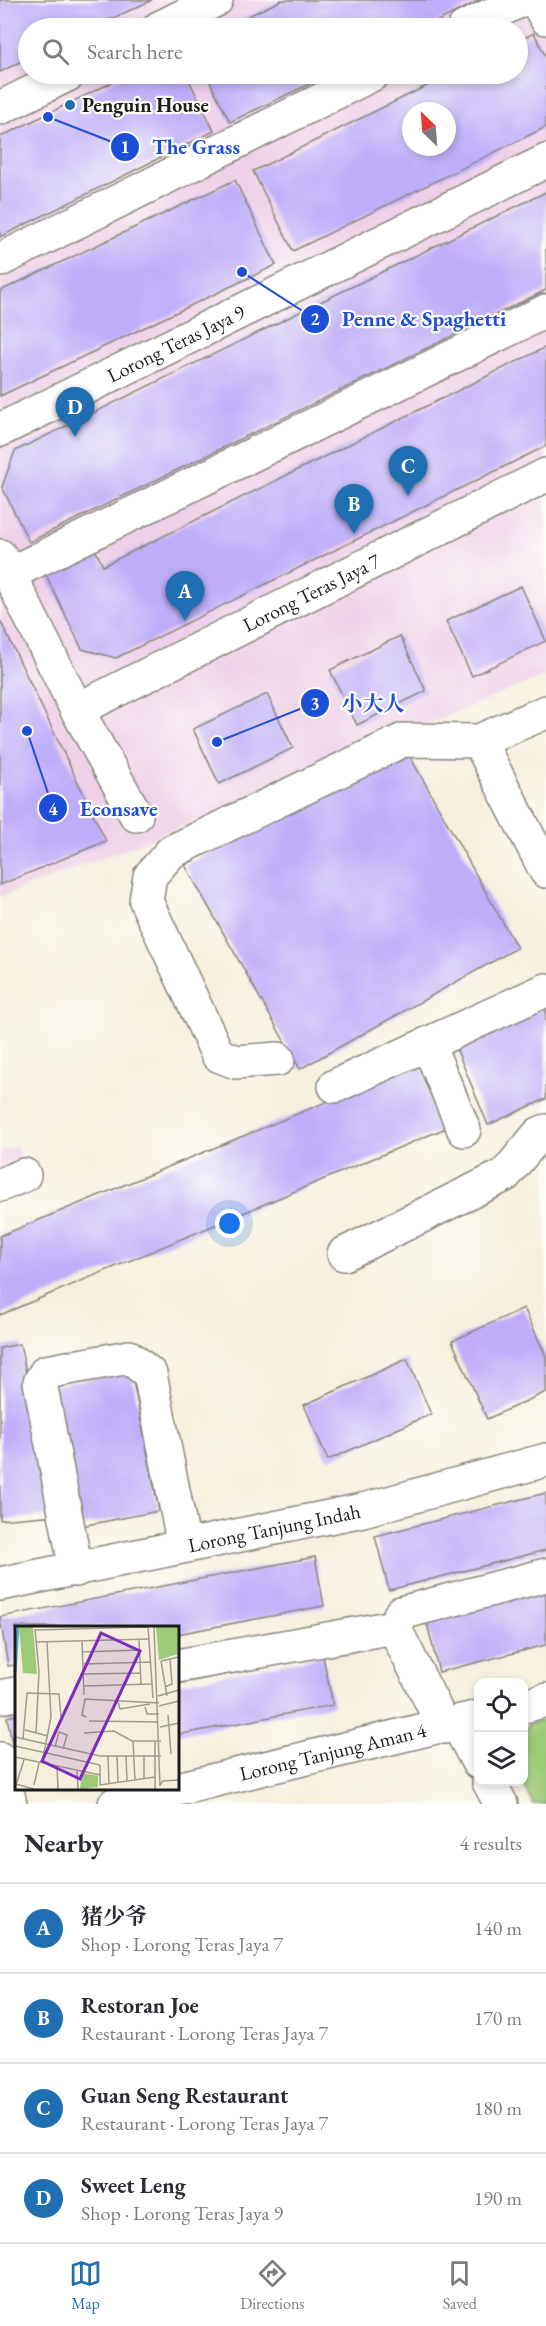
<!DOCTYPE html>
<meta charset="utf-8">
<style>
:root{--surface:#fff;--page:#f2f2f3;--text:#2b2b33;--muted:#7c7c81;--line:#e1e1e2;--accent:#1f6fb2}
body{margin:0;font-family:"EB Garamond","Noto Serif SC",serif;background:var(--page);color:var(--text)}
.controls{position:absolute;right:18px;bottom:18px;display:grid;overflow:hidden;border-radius:12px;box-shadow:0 3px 9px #0003}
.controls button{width:54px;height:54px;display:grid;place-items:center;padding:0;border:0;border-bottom:2px solid var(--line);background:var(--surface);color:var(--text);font:30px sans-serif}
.compass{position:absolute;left:402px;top:102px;width:54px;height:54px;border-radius:50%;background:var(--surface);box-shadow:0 3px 9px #0003;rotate:335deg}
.you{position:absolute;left:230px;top:1224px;width:21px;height:21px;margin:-15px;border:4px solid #fff;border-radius:50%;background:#1a73e8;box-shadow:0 0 0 9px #1a73e833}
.badge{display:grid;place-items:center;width:39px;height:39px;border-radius:50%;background:var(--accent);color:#fff;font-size:20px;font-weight:700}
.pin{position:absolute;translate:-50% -50px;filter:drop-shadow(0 2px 3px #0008)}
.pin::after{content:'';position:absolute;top:32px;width:21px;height:18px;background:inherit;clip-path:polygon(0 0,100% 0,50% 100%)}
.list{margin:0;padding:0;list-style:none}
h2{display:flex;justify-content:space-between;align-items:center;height:78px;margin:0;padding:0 24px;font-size:26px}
h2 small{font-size:20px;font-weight:400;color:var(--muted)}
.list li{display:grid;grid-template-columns:39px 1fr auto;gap:18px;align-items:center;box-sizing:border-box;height:90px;padding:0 24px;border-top:2px solid var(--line)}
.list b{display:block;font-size:22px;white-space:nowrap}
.list p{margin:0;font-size:20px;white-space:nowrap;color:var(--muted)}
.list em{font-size:20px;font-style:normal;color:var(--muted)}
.icon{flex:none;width:33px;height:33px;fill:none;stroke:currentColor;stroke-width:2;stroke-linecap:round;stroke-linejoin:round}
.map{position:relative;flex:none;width:546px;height:1804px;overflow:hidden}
.search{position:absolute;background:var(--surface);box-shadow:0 3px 9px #0003;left:18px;right:18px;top:18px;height:66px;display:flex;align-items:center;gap:15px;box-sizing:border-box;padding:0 21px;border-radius:33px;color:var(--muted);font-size:22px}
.sheet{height:438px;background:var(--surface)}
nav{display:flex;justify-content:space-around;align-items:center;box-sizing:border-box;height:84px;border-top:2px solid var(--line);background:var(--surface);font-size:16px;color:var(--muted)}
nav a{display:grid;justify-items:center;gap:3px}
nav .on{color:var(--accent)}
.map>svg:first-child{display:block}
.built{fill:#eed0e8;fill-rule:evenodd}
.green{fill:#9dca77;stroke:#5c734a;stroke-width:1.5}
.building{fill:#beaef9;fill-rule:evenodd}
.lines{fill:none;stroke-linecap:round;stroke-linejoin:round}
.minor-casing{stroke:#89867c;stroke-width:36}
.minor{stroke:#fff;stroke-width:33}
.poi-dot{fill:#1f6fb2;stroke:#fdfcf7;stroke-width:2}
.labels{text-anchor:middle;stroke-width:4.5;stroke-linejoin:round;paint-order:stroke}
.poi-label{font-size:20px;font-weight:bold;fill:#1c1c1c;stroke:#fdfcf7;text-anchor:start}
.street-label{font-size:20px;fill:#1c1c1c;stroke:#fdfcf7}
.inset-river{fill:none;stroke:#56b0d3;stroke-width:3}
.inset-road{fill:none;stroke:#9f9b90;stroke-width:1.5}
.view{fill:#7b2cbf;fill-opacity:0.15;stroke:#7b2cbf;stroke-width:3}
.inset-edge{fill:none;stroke:#1c1c1c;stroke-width:3}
.leader{fill:none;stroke:#1d4ed8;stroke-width:2}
.callout-dot{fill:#1d4ed8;stroke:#fdfcf7;stroke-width:2}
.mark-label{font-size:18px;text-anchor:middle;font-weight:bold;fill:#fff}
.callout-label{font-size:21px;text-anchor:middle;font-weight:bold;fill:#1d4ed8;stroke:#fdfcf7;stroke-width:4.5;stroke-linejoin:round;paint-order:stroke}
</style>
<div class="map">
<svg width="546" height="1804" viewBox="0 0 546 1804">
<rect width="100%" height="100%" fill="#fdfcf7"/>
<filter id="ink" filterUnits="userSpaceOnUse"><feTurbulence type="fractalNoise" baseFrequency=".0167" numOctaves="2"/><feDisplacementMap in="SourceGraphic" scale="12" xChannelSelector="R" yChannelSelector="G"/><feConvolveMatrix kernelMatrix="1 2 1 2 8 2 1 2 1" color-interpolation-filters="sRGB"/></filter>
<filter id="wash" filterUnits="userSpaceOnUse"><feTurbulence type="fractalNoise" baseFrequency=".008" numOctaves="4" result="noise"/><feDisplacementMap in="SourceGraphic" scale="24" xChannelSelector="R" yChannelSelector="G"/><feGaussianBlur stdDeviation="1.35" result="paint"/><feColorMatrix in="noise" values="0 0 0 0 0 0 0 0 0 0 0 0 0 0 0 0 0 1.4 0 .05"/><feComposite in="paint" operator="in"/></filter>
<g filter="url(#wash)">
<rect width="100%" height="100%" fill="#f6efdd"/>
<path class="built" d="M0,0H546V675L174,830L0,897ZM28,28H518V74H28ZM411,111H447V147H411Z
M16,1145L28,1173L0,1185V1152Z"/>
<path class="green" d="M546,1720V1804H533L522,1782L524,1734L528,1724Z"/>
<g id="blocks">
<path class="building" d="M0,0H152L92,28H28V58L0,72Z
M282,0H481L423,28H223Z
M534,33L546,57V127L293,251L253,171L451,74H518V41ZM411,111H447V147H411Z
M129,74H186L214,131L0,237V137Z
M206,74H330L230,122Z
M235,180L276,265L0,396V291Z
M546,192V290L29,542L2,487L15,451Z
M546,347V446L116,658L82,649L43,569L93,545L103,566Z
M521,586L546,641L472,676L446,621Z
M0,620L106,841L0,885Z
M400,636L426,691L357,725L330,670Z
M267,694L293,748L219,784L193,729Z
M403,744L517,948L300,1069L185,865Z
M546,1007V1099L488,1125L456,1048Z
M421,1063L446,1128L0,1315V1236Z
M524,1308L546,1356V1392L487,1419L452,1341Z
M20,1344L56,1515L0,1520V1348Z
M407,1359L431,1414L328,1460L304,1405Z
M131,1371L159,1511L76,1527L49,1386Z
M546,1493V1550L389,1590L375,1536Z
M315,1557L324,1606L177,1634V1627H16V1665L8,1666L0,1617Z
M546,1588V1645L439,1672L426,1619Z
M323,1656L333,1705L177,1735V1684Z
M16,1715V1757L15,1758L7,1717Z"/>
</g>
</g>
<g filter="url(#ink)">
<use href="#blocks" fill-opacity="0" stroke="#89867c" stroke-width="1.5"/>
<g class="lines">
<defs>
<g id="minor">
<path d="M536,0L546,18"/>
<path d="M159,28L216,0"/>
<path d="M464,28L521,0"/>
<path d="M0,108L69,74"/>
<path d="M0,260L373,74"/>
<path id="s1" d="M0,430L546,161"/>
<path d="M0,556L77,710L136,815"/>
<path d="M9,574L546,311"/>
<path id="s2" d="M77,710L546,475"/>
<path d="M479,741L546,871"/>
<path d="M428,1044L464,1130"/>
<path d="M278,1059L236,1062L218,1055L146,901L150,876L171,852L403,740L479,741L546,712"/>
<path d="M335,1086L546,990"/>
<path d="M0,1185L24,1175"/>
<path d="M344,1254L505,1175L539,1134L546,1131"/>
<path d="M76,1570L40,1382L46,1372L129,1357L150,1374L184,1546"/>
<path id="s3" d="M0,1584L363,1510L546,1460"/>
<path d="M394,1627L401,1613L546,1575"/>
<path d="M394,1627L444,1727"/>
<path d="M177,1666L394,1627"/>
<path d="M0,1697L16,1694"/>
<path d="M524,1706L546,1700"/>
<path d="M457,1723L478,1762"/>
<path d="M0,1759L10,1804"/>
<path d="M489,1782L501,1804"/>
<path id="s4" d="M115,1804L478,1717"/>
</g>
</defs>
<use href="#minor" class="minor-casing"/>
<use href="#minor" class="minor"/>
</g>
</g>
<circle class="poi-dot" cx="70" cy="105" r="6"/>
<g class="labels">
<g class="poi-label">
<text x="82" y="112">Penguin House</text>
</g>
<g class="street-label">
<text dy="7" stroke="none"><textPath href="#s1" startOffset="196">Lorong Teras Jaya 9</textPath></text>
<text dy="7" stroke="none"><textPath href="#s2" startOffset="262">Lorong Teras Jaya 7</textPath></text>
<text dy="7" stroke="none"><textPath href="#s3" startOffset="280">Lorong Tanjung Indah</textPath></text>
<text dy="7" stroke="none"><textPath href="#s4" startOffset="224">Lorong Tanjung Aman 4</textPath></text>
</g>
</g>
<g transform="translate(15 1626)">
<rect width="164" height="164" fill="#f6efdd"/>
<path d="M4,1H18L22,48L8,47ZM141,1H163V28L144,34ZM67,147L83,150V161L65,163Z" fill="#9dca77"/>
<path class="inset-river" d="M0,46L3,1"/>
<path class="inset-road" d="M139,1L145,160M20,3L24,46L21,107M20,4L133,1L138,72M124,14L126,58M67,15L69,69M21,16L135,13M67,26L124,24M146,35L152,70M146,35L164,31M68,38L136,36M68,48L126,47M68,60L138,58M150,61L157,58L155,33M143,70L164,64M103,76L105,83L135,78M144,80L164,75M130,81L132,88H144M153,89L156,128M71,91L67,89L70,73L144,77M74,95L143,96M145,101L164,97M10,104L33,110M69,107L99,105L117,115H146M0,111L85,130H146M8,113L12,67L44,68L46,91M118,115L120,154M140,115V163M0,120L85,139M40,121L44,106L52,109L48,123M93,130L94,158M102,130L103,157M111,130L112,155M0,131L85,149M27,137L36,91L32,16M85,139V159L140,151M42,140L43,163M62,144L63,163M129,153V130M1,158L19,163M19,159L24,137M145,159L148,155L164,154M0,162L9,134"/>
<path class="view" d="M86,7L125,25L65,153L27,135Z"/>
<rect width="164" height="164" class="inset-edge"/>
</g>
<path class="leader" d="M48 117L125 147M242 272L315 319M217 742L315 703M27 731L53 808"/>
<g class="callout-dot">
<circle cx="48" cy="117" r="6"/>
<circle cx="242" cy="272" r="6"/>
<circle cx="217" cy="742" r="6"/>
<circle cx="27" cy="731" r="6"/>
<circle cx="125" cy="147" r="15"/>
<circle cx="315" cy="319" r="15"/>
<circle cx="315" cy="703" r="15"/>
<circle cx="53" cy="808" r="15"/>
</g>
<g class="mark-label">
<text x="125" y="153">1</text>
<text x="315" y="325">2</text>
<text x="315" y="710">3</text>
<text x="53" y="815">4</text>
</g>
<g class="callout-label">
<text x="196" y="154">The Grass</text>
<text x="424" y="326">Penne &amp; Spaghetti</text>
<text x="373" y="711">小大人</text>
<text x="119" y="816">Econsave</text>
</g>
</svg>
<div class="controls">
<button><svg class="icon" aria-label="locate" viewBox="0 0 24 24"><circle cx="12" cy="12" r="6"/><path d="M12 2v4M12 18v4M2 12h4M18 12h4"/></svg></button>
<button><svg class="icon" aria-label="layers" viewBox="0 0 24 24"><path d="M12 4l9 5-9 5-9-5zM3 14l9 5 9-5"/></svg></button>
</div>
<svg class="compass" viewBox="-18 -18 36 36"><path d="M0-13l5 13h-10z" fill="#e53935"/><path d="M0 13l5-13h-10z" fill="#7c7c81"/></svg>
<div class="you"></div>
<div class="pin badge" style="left:185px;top:621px">A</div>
<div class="pin badge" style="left:354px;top:534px">B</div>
<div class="pin badge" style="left:408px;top:496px">C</div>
<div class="pin badge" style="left:75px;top:437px">D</div>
<div class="search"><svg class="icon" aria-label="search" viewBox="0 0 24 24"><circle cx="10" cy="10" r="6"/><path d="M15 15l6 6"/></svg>Search here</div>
</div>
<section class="sheet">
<h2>Nearby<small>4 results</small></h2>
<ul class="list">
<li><span class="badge">A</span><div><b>猪少爷</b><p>Shop · Lorong Teras Jaya 7</p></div><em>140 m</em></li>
<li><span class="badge">B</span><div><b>Restoran Joe</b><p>Restaurant · Lorong Teras Jaya 7</p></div><em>170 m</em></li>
<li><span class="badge">C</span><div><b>Guan Seng Restaurant</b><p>Restaurant · Lorong Teras Jaya 7</p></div><em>180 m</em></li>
<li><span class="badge">D</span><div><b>Sweet Leng</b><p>Shop · Lorong Teras Jaya 9</p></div><em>190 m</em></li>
</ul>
</section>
<nav>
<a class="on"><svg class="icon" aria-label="map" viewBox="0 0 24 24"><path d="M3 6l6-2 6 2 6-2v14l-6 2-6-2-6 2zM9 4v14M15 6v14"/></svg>Map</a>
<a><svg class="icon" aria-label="directions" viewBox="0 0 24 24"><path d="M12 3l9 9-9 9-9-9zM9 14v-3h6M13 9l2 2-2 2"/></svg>Directions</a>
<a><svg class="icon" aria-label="saved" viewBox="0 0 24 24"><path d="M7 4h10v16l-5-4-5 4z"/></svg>Saved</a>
</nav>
